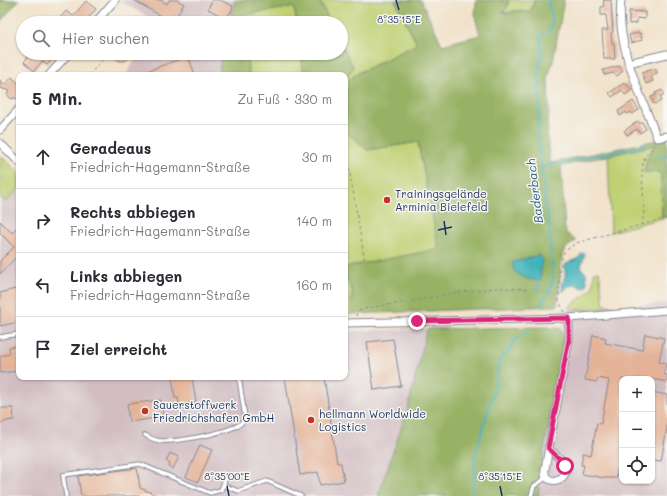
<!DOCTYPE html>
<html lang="de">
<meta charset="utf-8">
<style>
:root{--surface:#fff;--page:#f2f2f3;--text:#2b2b33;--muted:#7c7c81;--line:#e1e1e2}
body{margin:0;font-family:Mali,sans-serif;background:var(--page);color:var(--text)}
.controls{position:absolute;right:12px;bottom:12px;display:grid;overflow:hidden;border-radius:8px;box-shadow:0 1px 3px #0004}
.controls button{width:36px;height:36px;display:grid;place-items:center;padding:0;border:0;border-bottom:1px solid var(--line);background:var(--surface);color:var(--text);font:20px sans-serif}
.stop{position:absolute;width:12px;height:12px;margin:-9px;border:3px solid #db2777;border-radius:50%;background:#fff}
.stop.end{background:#db2777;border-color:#fff;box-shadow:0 1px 4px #0008}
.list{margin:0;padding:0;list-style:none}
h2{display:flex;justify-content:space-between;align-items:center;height:52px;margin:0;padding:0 16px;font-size:17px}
h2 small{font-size:13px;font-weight:400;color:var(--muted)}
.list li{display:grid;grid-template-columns:26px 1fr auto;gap:12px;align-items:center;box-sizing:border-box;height:64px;padding:0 16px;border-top:1px solid var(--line)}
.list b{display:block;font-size:15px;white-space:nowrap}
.list p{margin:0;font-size:13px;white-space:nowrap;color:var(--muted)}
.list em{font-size:13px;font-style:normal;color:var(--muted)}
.icon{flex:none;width:22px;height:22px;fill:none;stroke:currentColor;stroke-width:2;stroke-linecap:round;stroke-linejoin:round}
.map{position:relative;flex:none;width:667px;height:496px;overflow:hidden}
.search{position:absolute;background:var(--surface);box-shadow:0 1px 3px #0004;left:16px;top:16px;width:332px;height:44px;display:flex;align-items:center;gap:10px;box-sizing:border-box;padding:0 14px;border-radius:22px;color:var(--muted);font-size:15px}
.panel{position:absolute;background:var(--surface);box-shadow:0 1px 3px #0004;left:16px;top:72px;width:332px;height:308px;border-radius:8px}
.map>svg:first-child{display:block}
.industrial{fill:#d2bec2;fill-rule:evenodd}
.green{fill:#c0d073;stroke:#6e8068}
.forest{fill:#98b265;stroke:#5a7062}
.water{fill:#43b3b9;stroke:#2f718c}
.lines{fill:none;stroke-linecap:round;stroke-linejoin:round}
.stream{stroke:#43b3b9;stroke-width:2}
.building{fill:#e4b296}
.service-casing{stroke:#868894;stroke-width:5.5}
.minor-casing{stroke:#868894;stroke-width:9}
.path{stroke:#868894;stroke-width:1;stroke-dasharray:3 3;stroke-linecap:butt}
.service{stroke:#fff;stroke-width:3.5}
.minor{stroke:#fff;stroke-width:7}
.route{stroke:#db2777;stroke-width:5}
.ticks{fill:none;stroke:#1b2f5e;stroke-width:1.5}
.poi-dot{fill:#c8321e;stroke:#f6f6f2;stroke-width:1.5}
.labels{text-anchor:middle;stroke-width:3;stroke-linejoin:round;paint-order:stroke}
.poi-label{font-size:11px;fill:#1b2f5e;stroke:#f6f6f2;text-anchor:start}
.water-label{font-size:12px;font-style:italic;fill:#295d7e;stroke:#f6f6f2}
.ticks-label{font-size:10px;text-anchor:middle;fill:#1b2f5e;stroke:#f6f6f2;stroke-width:3;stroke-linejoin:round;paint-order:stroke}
</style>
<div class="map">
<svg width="667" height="496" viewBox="0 0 667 496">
<rect width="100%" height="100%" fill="#f6f6f2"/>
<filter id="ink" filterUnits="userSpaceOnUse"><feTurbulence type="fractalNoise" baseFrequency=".025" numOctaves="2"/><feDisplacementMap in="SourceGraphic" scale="8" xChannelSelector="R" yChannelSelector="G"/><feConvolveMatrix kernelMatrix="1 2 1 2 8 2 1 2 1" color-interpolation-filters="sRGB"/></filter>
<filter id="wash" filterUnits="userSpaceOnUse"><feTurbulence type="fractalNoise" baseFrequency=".012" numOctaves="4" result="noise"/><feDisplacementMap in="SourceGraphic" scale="16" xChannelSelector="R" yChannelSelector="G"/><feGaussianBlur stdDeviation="0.9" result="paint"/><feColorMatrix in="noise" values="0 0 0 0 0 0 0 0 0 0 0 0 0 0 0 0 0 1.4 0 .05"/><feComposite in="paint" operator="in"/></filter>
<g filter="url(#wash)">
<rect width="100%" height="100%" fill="#f1e2c9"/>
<path class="industrial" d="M119,0H235L229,23H158Z
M141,53H221L219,75H126L134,62Z
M0,155L19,173V377H345V331L427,329L408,408L378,496H0Z
M667,303V496H538L539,488L537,487L564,342L563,310ZM622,379H652V481H622Z"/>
<path class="green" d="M319,0H395L417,44L356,74L345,84V80L353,67L341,44V23H331Z
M509,0H535L530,12C526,12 523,11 519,11C512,10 508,14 502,12L506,10Z
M294,7L297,23H242L241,15Z
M246,53H301L304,75H249Z
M345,132L353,137L367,150L418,142L439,250L345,267Z
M655,145L644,172H659L661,175L662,218L611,232L608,155Z
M0,155L19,173V188L6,202L0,196Z
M599,271L604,305L619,307L574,310L569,307L593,288L594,272Z
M345,274L352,290V314H345Z"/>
<path class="forest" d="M0,0H19L0,22Z
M235,0H319L331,23H297L294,7L241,15L242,23H229Z
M395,0H421L442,45L480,35L475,17L476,0H509L506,10L502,12L507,14L514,11L530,12L535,0H564L553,62L548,77L549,111L547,135L550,163L667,138V217L662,218L661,175L659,172H644L647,158L655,145L561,166L565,232L576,241L567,247L562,255L557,306L352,314V290L345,274V267L439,249L418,142L367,150L353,137L345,132V84L356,74L417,44Z
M341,44L353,67L345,80V75H304L301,53H341Z
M221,53H246L249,75H219Z
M546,327L557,328L561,329L564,342L537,487H539L538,496H378L408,408L427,329Z"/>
<path class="water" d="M582,253L585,254L581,266L582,269L586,273L587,282L586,287L582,288L577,285L568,286L563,292L562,286L565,275V265C569,260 576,263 582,253Z
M540,255L542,259L540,281C530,280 510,276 513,262Z"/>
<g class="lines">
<path class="stream" d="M539,70L542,54L540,36L550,30C553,20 553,14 548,4L550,0
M539,72V96L540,101L538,128V143L545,194V204L548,217L553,273L552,285L541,305
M658,155L663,157L667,156
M542,167L645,145
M538,292L539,279
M472,496L475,470L474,463L476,452L495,387L500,359L503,355C511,353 509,345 515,340C519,336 525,336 529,331"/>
</g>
<g id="blocks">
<path class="building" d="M134,0H161L167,4L169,0H177L184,4L172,23Z
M212,0H220L233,6L231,13L230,12L224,23L216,20L219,15L208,9Z
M604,0H611L613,32L611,33L612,43H614L615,59H604L602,30H608L606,15H601V7H603Z
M86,1L96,9L84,23H66L60,18L66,11L73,16Z
M629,11L645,12V19L637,18V23L629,24Z
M637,33H640L642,40L631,43L629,35Z
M24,53H58L47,65L42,61L34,71L24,62L28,57Z
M113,53H129L132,56L125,61H120L116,59L117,57Z
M188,56L195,75H139V74Z
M619,66L623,71L617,76L614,73L604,75L603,70Z
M655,68L657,73L651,76L653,81L646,84L642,73Z
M12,77L19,84V96L16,99L14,97L13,99L10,98L7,94L10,91L0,88V80L5,85Z
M624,83L625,85L627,84L632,90L625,95L622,90L612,97L609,93Z
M662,90L664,95L660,96L661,101L654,104L651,97L656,95L655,93Z
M633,101L639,110L632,114L631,112L627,114L626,112L620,116L618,111Z
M638,121L640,124L642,122L646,129L640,133L637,129L627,135L624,131Z
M0,221L12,233L19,226V254L0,274V261L14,247L0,233Z
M19,288V322L0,326V293Z
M645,334L664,338L659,362L666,363L664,374L667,375V382L652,379H622V454H621L616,478H605L582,474L584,465H581L583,453L591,455L597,423L601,424L609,380L598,378L597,382L585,380L593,335L606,338L605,343L642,350Z
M393,339L401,386L374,390L367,342Z
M17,346L19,353V371L0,373V356L10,354L9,347Z
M172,377H192L196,403L184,405L185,408H180L178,398H175Z
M285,377H324L337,463H341L344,481L320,485L318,472L300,475Z
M652,392L667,395V428L661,461L652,460Z
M161,400L163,417L129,422L127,404Z
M0,408H13L14,420L6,421L0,425Z
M200,445L212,450L198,482L186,477Z
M170,453L179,457L173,469L169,467L170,464L166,461Z
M137,468L140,488L159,496H81L78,476Z"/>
</g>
</g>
<g filter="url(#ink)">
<use href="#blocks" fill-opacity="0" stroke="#868894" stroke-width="1"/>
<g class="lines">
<defs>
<path id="service" d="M0,337L19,334
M145,435C150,438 156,441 162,441C179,442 224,433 239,425C242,423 243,421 245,418L239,377
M223,485L238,491L267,481L301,496
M66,496L63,475L140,464L210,493L221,490L227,475
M531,496L534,486L543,480L544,475"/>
<path id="minor" d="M621,0C616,48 641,94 657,138L667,136
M95,23L115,0
M628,63L667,54
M49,75L69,53
M0,130L19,109
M0,143L19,162
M345,323L569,318L667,310
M548,448C553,453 561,458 564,464C573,481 542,488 545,469L569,339V318"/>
</defs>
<use href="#service" class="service-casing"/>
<use href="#minor" class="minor-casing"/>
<path class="path" d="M0,2L2,0
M89,75L105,57V53
M345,82L350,77
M347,156L365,262
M641,225L667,218
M565,312L559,302V274L562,258L564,252L576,243L641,225C649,205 637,176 645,157C647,153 652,149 655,145
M356,316L357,312L361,310L368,308L413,301L459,292L497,288L527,289"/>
<use href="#service" class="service"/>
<use href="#minor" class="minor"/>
</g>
</g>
<g class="lines" filter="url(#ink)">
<path class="route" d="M417,321L569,318V339L548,448L562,461L565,466"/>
</g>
<path class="ticks" d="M396,0L399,10M444,221L446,235M438,230L452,227M227,486L229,496M500,486L502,496"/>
<g class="poi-dot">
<circle cx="387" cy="200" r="4"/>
<circle cx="145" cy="411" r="4"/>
<circle cx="311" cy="420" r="4"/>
</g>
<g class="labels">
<g class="poi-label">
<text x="395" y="198">Trainingsgelände<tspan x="395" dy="13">Arminia Bielefeld</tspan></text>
<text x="153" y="409">Sauerstoffwerk<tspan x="153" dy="13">Friedrichshafen GmbH</tspan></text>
<text x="319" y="418">hellmann Worldwide<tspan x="319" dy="13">Logistics</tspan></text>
</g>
<g class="water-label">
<text transform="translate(535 191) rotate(-97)" y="4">Baderbach</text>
</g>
</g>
<g class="ticks-label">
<text x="399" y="23">8°35'15"E</text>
<text x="227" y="480">8°35'00"E</text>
<text x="500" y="480">8°35'15"E</text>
</g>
</svg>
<div class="controls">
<button>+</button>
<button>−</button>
<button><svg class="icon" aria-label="locate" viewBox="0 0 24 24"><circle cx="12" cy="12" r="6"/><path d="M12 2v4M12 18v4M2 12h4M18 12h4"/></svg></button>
</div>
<div class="stop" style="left:565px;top:466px"></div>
<div class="stop end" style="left:417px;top:321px"></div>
<div class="search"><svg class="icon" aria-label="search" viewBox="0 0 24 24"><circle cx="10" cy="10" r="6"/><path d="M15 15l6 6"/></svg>Hier suchen</div>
<section class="panel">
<h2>5 Min.<small>Zu Fuß · 330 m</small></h2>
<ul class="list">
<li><svg class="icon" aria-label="ahead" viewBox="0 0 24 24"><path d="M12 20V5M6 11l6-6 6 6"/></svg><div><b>Geradeaus</b><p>Friedrich-Hagemann-Straße</p></div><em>30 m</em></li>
<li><svg class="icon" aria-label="right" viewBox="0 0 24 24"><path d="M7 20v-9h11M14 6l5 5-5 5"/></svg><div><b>Rechts abbiegen</b><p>Friedrich-Hagemann-Straße</p></div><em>140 m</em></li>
<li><svg class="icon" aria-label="left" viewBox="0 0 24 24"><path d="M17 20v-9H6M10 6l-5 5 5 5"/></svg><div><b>Links abbiegen</b><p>Friedrich-Hagemann-Straße</p></div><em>160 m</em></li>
<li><svg class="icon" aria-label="arrive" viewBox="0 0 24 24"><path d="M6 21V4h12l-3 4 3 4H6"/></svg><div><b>Ziel erreicht</b></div></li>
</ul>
</section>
</div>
